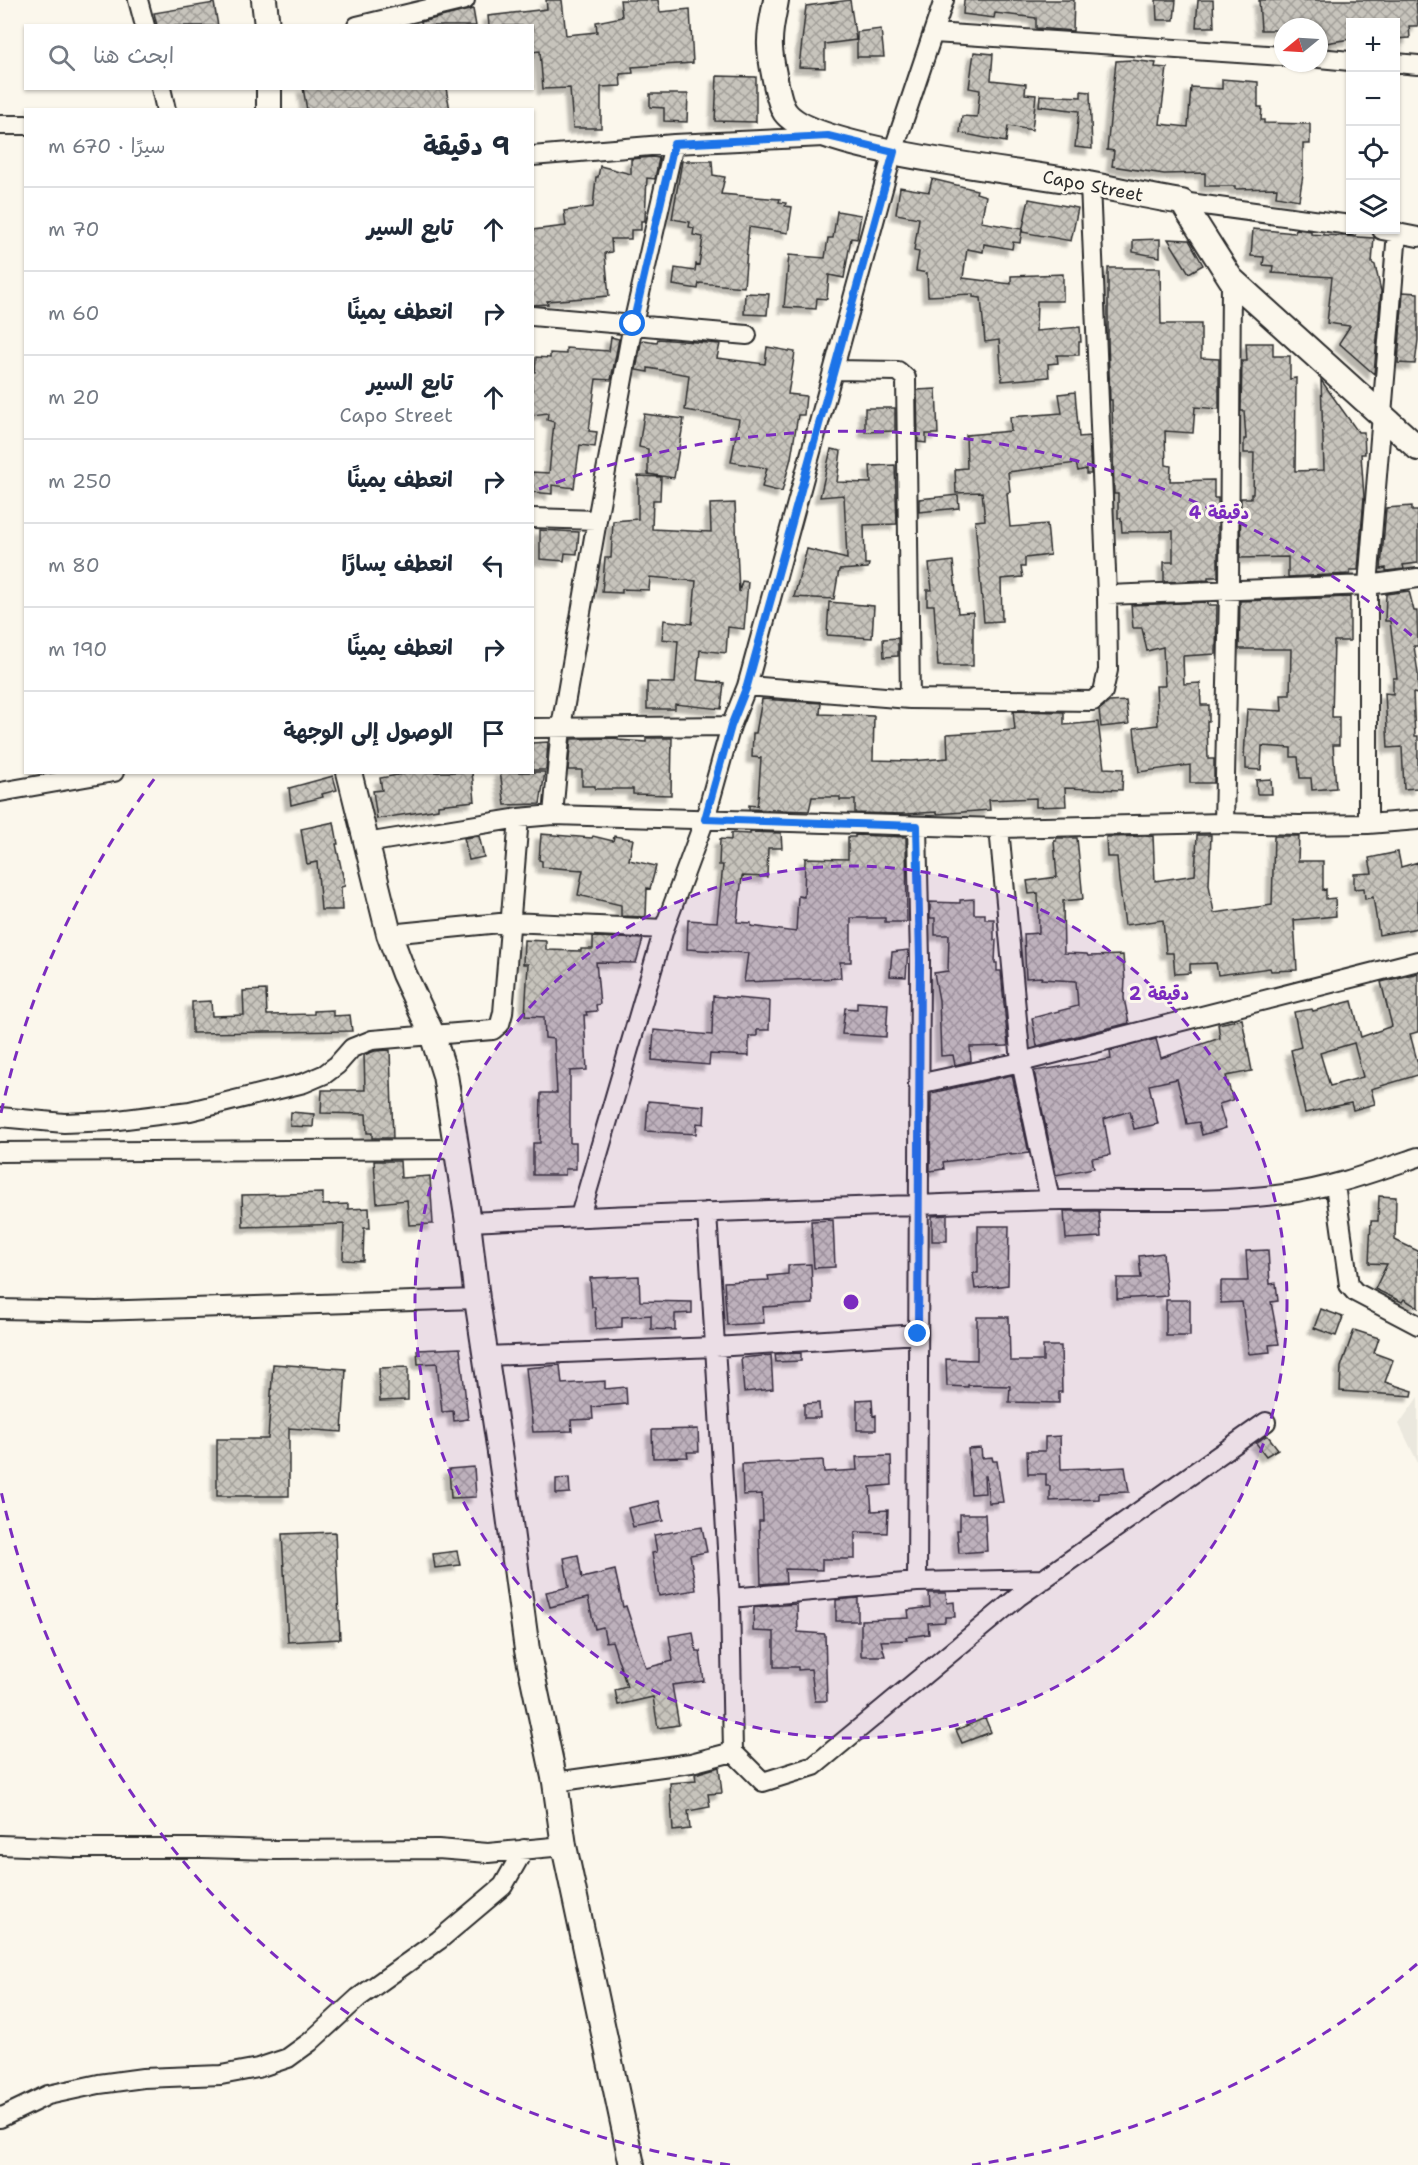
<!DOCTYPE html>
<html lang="ar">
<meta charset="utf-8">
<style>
:root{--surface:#fff;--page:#f6f6f7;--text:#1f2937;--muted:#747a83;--line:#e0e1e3}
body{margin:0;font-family:"Shantell Sans","Playpen Sans Arabic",sans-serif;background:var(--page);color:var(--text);direction:rtl}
.controls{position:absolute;right:18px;top:18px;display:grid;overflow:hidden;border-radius:0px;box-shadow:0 2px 4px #0004}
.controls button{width:54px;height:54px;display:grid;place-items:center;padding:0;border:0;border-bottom:2px solid var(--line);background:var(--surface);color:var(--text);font:30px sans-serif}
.compass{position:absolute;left:1274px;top:18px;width:54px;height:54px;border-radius:50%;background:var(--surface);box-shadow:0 2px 4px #0004;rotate:252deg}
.stop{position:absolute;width:18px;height:18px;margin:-14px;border:4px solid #1a73e8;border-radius:50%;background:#fff}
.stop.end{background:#1a73e8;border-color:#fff;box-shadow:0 2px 6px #0008}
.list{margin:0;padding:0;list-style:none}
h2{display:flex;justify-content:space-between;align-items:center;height:78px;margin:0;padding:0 24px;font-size:26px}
h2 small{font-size:20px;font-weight:400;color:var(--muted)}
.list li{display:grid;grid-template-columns:39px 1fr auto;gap:18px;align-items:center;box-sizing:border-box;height:84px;padding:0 24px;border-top:2px solid var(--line)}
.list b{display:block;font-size:22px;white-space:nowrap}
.list p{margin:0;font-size:20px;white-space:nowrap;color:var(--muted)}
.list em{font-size:20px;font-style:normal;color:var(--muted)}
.icon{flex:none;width:33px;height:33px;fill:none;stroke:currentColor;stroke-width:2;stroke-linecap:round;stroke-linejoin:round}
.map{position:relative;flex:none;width:1418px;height:2165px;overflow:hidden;direction:ltr}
.search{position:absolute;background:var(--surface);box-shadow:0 2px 4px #0004;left:24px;top:24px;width:510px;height:66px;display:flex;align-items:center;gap:15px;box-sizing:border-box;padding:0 21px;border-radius:0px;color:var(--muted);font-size:22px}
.panel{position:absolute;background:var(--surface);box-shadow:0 2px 4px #0004;left:24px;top:108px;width:510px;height:666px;border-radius:0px;direction:rtl}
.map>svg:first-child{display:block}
.built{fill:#ebe8de}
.building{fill:url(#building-cross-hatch);stroke:#2b2b2b;stroke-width:1.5;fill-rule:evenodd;filter:url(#shadow)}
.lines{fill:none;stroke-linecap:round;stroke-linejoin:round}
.minor-casing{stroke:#2b2b2b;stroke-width:22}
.tertiary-casing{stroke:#2b2b2b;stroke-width:28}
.minor{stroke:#fbf7ec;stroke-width:18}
.tertiary{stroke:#fbf7ec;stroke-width:24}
.route{stroke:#1a73e8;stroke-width:8}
.ring{fill:none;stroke:#7b2cbf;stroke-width:3;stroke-dasharray:10 8}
.labels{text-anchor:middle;stroke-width:6;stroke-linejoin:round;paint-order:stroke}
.street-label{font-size:18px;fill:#2b2b2b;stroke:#fbf7ec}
.centre{fill:#7b2cbf;stroke:#fbf7ec;stroke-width:3}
.ring-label{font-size:18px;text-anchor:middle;font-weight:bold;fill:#7b2cbf;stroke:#fbf7ec;stroke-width:6;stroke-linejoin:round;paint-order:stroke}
</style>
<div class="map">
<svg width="1418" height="2165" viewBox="0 0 1418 2165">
<defs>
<pattern id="building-cross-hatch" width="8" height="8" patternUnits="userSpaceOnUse" patternTransform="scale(1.5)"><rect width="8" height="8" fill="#c7c4bc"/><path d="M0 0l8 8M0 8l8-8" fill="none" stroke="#a29f99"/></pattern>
<filter id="shadow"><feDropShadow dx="-5.5" dy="5.5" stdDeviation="1.5" flood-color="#0004"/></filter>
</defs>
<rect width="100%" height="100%" fill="#fbf7ec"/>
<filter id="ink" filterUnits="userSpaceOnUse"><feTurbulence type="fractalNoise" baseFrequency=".0167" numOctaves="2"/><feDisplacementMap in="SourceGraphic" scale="12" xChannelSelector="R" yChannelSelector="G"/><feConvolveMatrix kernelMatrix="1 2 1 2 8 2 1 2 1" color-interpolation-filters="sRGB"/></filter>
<g filter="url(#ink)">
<path class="built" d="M1418,1397V1463L1399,1424Z"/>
<path class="building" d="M546,0H562L566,35L597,32L596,22L622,17L620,0H658L660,12L690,9L693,63L632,67L633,73L620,74L621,86L601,87V128H573L570,88L543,89L540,51L532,52V26H489L488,16L547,9Z
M850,0L856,40L825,44V68L799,67L806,6Z
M964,0H1074L1073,31L1036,28V18L995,13L994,18L963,14Z
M1156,0H1176L1174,20H1157Z
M1198,0H1213L1214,27H1196Z
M1259,0H1416L1418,26H1409L1410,38L1395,39V22H1350V39L1319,44V27H1283V30H1261Z
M214,3L218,26H157L154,13Z
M473,9L476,26H422L421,22Z
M881,29L884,57H857V32Z
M974,52L993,54L991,80L1026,84L1025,94L1036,95L1032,130L1008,126L1006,142L960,133L962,116L977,117L980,90L969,88Z
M1131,60L1156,63L1155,67L1167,68L1160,124L1188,127L1191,87L1222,89V79L1258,82V107H1262L1261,120H1264V123L1310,124V144H1303V175L1299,200L1276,196L1277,188L1235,189V186H1205V173L1164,174L1112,166L1114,151L1107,150L1116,61Z
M717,76L756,77V122L715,121Z
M303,88H446L450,110H307Z
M1081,91L1090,92L1092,149L1075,147L1079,111L1039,106L1040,95L1081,97Z
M650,94H688L687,122L664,121V108L650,107Z
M652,157L659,158L655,179L647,178L645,219V221H641V230H631V239H611L612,252L605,253L609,296L547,301L548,304L532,305V230L566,226L564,211L593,207L596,177H598L600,166L631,174V159Z
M682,161H712L713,175L725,177L721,194L780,199L779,202L786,203L785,206L792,207L788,233L749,227L744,287L699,283L698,289L673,285L675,268L695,271L696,264L699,265L703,237L693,235L694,228L689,227L690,222L672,219Z
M932,179L977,190L976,193L986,196L981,222L1022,229L1020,243L1013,242L1012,249L984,244L983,252L967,249L963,278L1011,284V276L1063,274V301H1037L1036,331L1080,327L1081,342H1079V355H1057L1058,363L1048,364L1049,377L1002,381L999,340L985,342L981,298L973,297V294L928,296L927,273L916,271L919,252L914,251L919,218L896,214L900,187L929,192Z
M1029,199L1078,208L1071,241L1022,232Z
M837,211L861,215L857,239L851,238L844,278L829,275L827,299L817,298L816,309L784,307L789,255L825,258L828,238H833Z
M1253,229L1295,233L1296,229L1311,231V234L1374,238L1372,263L1375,265L1381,291L1374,374L1339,343L1350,326L1327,323L1332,277L1272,273L1273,266L1263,265L1264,257L1251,256Z
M1160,239V257L1133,252V240Z
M1168,239L1189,240L1203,265L1189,273Z
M1108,268H1160L1161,324H1201V358L1219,359V409L1195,407L1193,433L1165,431L1166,465L1171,466L1170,481L1214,480V498H1218V577H1208V580L1164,582V562H1173V531L1122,532L1121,518H1118V494H1114L1112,400H1110L1108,340Z
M1403,292L1418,293V340L1415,364L1398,363Z
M745,293L769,294L767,315L744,314Z
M611,337L619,339L611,380L596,379L589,431L597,432L595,447L580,445L574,488L552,485V494L532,492V472L549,473L554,422L547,420L548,413L532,415V372H535L536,357L550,358V353L566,354V348L609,351Z
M658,339L720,344L717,358L765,364L767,347L795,352L788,394L806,396L804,415H798L791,458L782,492L762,487L767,468L731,462L739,419L685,410L689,375L648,368V372L636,370L641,343L643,340L657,342Z
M1246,343H1273V356H1290V379L1296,378L1295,471L1324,470L1321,380L1358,432H1364L1365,454H1361L1364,497L1358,570H1350V574L1288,577V557L1240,558L1241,498H1251V494H1253L1254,453H1244V439H1246L1244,411H1241L1242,361H1247Z
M936,389L938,434H926V443L918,442L917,390Z
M1075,392L1079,437L1089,436L1091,474H1086V469L1078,471L1076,463L1008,472L1010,492L1007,493L1010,527L1047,524L1050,555L1025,558V567H1021L1023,577L1001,579L1002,621L984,622L975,521L985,520L982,492L956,493L955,469L967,468L966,435L1011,431L1010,417L1062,413L1059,394Z
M865,408H895V431L865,432Z
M644,414L684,419L674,478L648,474V449L639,447Z
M831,449L841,451L837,482L871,483L870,466L895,465L897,524L864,525L865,564H869L868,568L839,570L834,599L794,597L807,549L847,559L844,495L820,497Z
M638,476L661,477L660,500H653L652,529L711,532L710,504L735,503L739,592L742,581L748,582L744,629L728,627L726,653L700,650L697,680L724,683L721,709L675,704V709H647V682L675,683L678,641L662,639L664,620L692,624L696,581L650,577L649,590L622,589V593L602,592L605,558H611L613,521L638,519Z
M958,495L959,508L919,512V499Z
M1412,506V511H1418V563L1403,565L1404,569L1386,571V568L1381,569L1386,508Z
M540,530L579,532L577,554L565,553L564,561L540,559Z
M953,561L958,613L973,612V666H938L934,605H927V590H932L929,564Z
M1409,591L1414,611H1417L1418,646H1414L1418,673V694L1413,693L1415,736H1418V788L1404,789L1402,747L1388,748L1385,693L1393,694V678H1397L1390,621H1385L1386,594Z
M1350,597V641H1334L1332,717H1339V745H1333L1336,788L1312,790L1311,778H1300L1298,757H1291V748L1262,746L1261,770L1246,769V758L1244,757L1247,709L1282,711L1281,695H1290L1291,649H1239L1240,601Z
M829,602L874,606L872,638L827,635Z
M1208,602V605H1217L1216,654L1183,656L1184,684L1200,683L1201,705H1209V721H1207L1208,759H1214V783H1190V765L1139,772L1134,728L1158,725L1156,686H1165L1163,647L1147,651L1142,628H1133L1131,605Z
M898,638V656L884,657L883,639Z
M762,699L821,703L820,714L874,716L873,760L911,761L948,758L947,734L1015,730L1013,711L1064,712V725L1098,722L1104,768L1123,769L1122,790L1065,788L1066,806L1036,807V798L989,800L990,810L937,814V812L905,814L855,813V800H840V797H812L809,811L749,809V805L757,806L758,800L761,758L752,757L753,733H756Z
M1126,701L1129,724L1101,727L1099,710L1109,702Z
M618,738V740L646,742V738H672L671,795L633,794V789H595V786H582V770H568L571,739Z
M548,742L546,770H532V743Z
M414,772H472L475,801L438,805V809L377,819L373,791L382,790L380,778Z
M500,772H545L540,804L505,805Z
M333,776L337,790L322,794L323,797L291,805L289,788Z
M1271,779L1272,794H1257L1256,780Z
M334,822L338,844H336L345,886L341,887L342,910H321L317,862L307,864L301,829Z
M750,832L781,833L782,848H768L767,877L742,876L737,922L751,923V926L796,932L798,896L804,897L805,858L848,859V837H855V835L906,837L907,922H885V918H851V962H840L841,978L744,982L748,953L687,949L688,920L717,922L723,865H719L720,839L731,840V833L750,834Z
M541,834L592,838L593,836L613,841L614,836L633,839L629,860L656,866L650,889L647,888L646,917L621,916V905L578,895L583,870L542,867V861L539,860Z
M1197,835H1211L1209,885L1214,913L1272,905L1274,836H1299L1298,861H1323V890L1326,889V899L1335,898L1336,916L1294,920L1297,970L1271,971L1270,968L1218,975L1216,963L1190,964V973L1175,974L1173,953H1166L1163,920L1125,925L1119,881L1117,857H1107L1106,837L1153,836L1155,881L1195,875Z
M479,836L484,857L469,860L464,838Z
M1056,838H1077L1083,899L1063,901L1064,953L1087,954L1088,956L1123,955L1125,980L1124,998L1129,1023L1037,1046L1032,1018L1078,1006L1076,981L1041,979L1042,977L1026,978L1024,934L1039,933L1038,893L1029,894L1027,881L1057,877L1054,841H1056Z
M1398,852L1401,867L1418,862V928L1379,935L1373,897L1365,899L1364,888L1354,889V874L1372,873L1369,858Z
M974,899V914H985V919H994V940H996L995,963H997V971H1001L1008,1046L970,1047L971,1061L955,1065L953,1055L941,1056L939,1000L934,973L948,971L949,935H935V918H930V902L960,903V900Z
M593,937L643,939L636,963L596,962L600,1004L596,1005L597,1011L586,1012L587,1015H584L587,1070L570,1071V1143H576V1169H565V1175H533V1143H540L541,1093H557L554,1039L545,1038L544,1017L525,1016L528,964H523L524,940L546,941V950L581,951V949H593Z
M908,950L906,977L890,976L892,952Z
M1418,973V1032L1410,1034L1418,1064V1075L1371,1089L1375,1104L1353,1110L1351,1103L1305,1113L1291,1050L1301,1047L1294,1012L1312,1009L1313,1011L1352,1001L1361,1037L1392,1026L1381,982ZM1354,1043L1363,1077L1330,1086L1320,1053Z
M266,990L267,1015L314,1014V1011L333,1010V1016L350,1015L352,1031L192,1033V1002L211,1001L212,1016L244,1015L243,991Z
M713,996L770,1001L769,1030H757V1036H749V1056L710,1054L709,1065L652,1060L654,1030L712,1035Z
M857,1002L888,1004L886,1037L842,1034L845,1008L857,1009Z
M1242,1019L1252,1071L1226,1076L1233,1100L1219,1104L1226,1128L1202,1135L1199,1122L1187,1124L1184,1107L1177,1079L1149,1085L1158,1124L1134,1129L1130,1111L1104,1119L1110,1155L1092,1158L1094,1168L1056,1175L1034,1071L1111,1059L1110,1051L1156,1039L1161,1058L1220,1038L1218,1024Z
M390,1050L393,1138H372V1133H367L366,1114L321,1113L322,1090H365L364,1055L375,1051Z
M1012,1075L1029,1153L1011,1155V1153L943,1162L944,1169L930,1171L931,1093Z
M648,1101L705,1106L704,1124L697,1123L696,1134L646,1131Z
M291,1112L314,1114L313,1127L290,1126Z
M374,1161H400L401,1178L430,1176L433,1224L409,1225L407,1200L377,1203Z
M323,1193V1205L348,1204V1209L369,1208L370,1228H364L363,1261L343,1260L344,1224L243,1227L242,1195Z
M1379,1196L1396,1197L1395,1240L1418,1251V1308L1404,1299L1402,1302L1375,1289L1387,1264L1369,1263L1371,1221H1378Z
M1064,1211H1099L1101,1237L1066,1239Z
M947,1215V1241H932V1216Z
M833,1220L835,1267L814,1268L811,1221Z
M978,1226H1009L1008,1285L975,1289L973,1273H978Z
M1268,1250L1270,1284L1276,1283L1278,1301L1271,1302L1279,1344L1269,1345L1270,1352L1249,1354L1242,1302L1221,1303V1281H1248L1246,1251Z
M1163,1253L1167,1296L1117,1299V1278H1141L1139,1256Z
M811,1264L813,1304L763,1307L764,1323L727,1325L724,1282L769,1280L768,1276L788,1274V1265Z
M639,1276L640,1301L692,1302V1313L675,1314V1330L651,1329V1315L622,1317V1327L596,1329L595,1307H592L590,1278Z
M1166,1300H1190V1336H1166Z
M1321,1309L1343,1317L1336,1336L1314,1328Z
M977,1317H1009L1010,1361H1043V1346H1061L1062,1392H1059V1403L1009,1402L1010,1386L968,1385V1387L947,1386L946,1359L977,1360Z
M1354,1330L1379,1338L1374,1353L1393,1360L1385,1382L1413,1391L1412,1396L1340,1391L1341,1367Z
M460,1348L468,1419L454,1421L453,1411L442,1412L437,1363L418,1364L417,1350Z
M801,1353V1361L776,1362L775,1354Z
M771,1355L773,1389L744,1392L741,1358Z
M273,1364L346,1369L342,1432L289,1428V1496H217V1439H268Z
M560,1365L562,1384L605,1381V1389L626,1387L627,1404L592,1407L593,1419L571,1420L572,1431L533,1432L526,1368Z
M408,1367V1400L380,1401L379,1368Z
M872,1399L873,1416L876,1415V1430H857V1400Z
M819,1403L820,1418H804V1404Z
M698,1429L699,1452H687L688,1457L653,1458L652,1430Z
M1060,1436L1061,1469L1089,1468V1469L1125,1467L1129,1492L1099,1493V1499L1050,1501V1486H1046V1474H1028L1027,1451H1045V1437Z
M1266,1436H1268L1278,1449L1266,1456L1256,1443Z
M981,1448L982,1458L992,1457L993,1461H997L1003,1502L989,1503L986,1476H984L985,1493L971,1494L968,1449Z
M891,1456L892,1485L870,1487L872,1511L888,1510L887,1533L855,1532V1559H822V1570L785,1569L786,1582L761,1584L759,1521H763L762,1494L743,1495L742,1464L823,1460L824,1472L857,1470L856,1457Z
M474,1467L476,1497L451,1498L449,1469Z
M569,1478L570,1493L556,1494V1479Z
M659,1501L663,1521L633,1527L628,1508Z
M960,1514H985L987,1551L959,1553L957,1530H960Z
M702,1527L707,1552L690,1555L696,1590L659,1596L652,1553L657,1552L654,1535Z
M335,1532L340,1639L288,1642L282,1534Z
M457,1551L460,1565L435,1568L433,1554Z
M578,1555L582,1578L615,1570L623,1607L626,1606L646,1668L673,1661L669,1636L693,1632L696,1651H700L704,1681L672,1685L679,1725L658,1728L653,1697L618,1705L615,1690L627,1687L612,1641L606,1642L603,1627L595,1629L588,1598L550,1607L546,1592L569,1587L564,1558Z
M929,1593H946L947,1603L954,1602L955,1617H945V1622L928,1623L929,1634L906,1637L907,1640L881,1641L885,1656H861V1620L909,1618L908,1610L930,1607Z
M858,1598V1621H836V1600Z
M797,1604L798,1632L825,1634L827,1701H815L811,1669L798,1670V1667H774V1632L753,1631L754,1607Z
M985,1718L991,1732L962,1743L956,1730Z
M719,1767L722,1793L708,1794L710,1807L688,1811L690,1829L673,1831L670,1783L696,1781L695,1774Z"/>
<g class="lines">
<defs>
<path id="minor" d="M138,0L145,26
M357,26L465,0
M934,33L1283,56
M1319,58L1350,61
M1396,63L1418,65
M161,88L166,110
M0,125H26
M532,156L674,144L824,137
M1182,202L1350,225
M1382,230L1418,237
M532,316L747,335
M834,370L898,371L906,378L910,699
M532,518L597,520
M1107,595L1368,585L1418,578
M747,686L910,699L1093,701L1103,692L1108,670L1107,595L1090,184
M532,728L731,726
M0,792L114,772
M553,815L561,727L597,520L633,324L674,144
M1224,823L1229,591L1231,279
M1368,824V585L1397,232
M917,826L920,960L917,1582
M999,828L1021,1062L1050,1200
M366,843L519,818L553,815L999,828L1224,823L1299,825L1368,824L1418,820
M389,934L510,922L664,929
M918,1084L1021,1062L1418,961
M0,1117L64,1123L110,1121L190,1111L304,1083L325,1074L337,1065L352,1048L372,1040L493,1030L500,1024L503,1013L519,818
M0,1152L456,1149
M1335,1185L1349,1285L1355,1292L1418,1325
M707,1212L730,1598L733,1752L763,1782L814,1766L1018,1597L1266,1422
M580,1216L664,929L705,819L731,726L747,686L893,152L944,0
M468,1222C653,1213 839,1208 1025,1201C1111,1197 1198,1205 1284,1194C1330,1188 1374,1172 1418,1157
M0,1309L96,1311L477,1299
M486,1356L715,1347L918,1334
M730,1598L917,1582L1045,1579
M555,1782L691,1763L733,1752
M0,1845L77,1848H203L275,1850L438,1849L488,1853L564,1846
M0,2118L48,2095L99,2084L143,2078L221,2075L258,2068L288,2058L310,2042L358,1998L439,1940L503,1886L524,1849"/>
<path id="tertiary" d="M264,0L267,26
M776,0C774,13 770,27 770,41C769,53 778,102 785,112C814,152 1032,172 1088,184C1120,190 1150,197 1182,202L1231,279L1418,448
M269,88V110
M349,772L389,934L404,974L432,1034L445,1075L468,1222L477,1299L505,1486L527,1650L555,1782L564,1846L632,2165"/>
</defs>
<use href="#minor" class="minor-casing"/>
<use href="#tertiary" class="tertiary-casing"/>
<use href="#minor" class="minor"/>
<use href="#tertiary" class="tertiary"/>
</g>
</g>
<g class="lines" filter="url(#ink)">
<path class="route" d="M633,324L674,144L828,136L894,152L747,686L731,726L705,819L917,826L920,960L918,1334"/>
</g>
<circle cx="851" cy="1302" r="436" fill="#7b2cbf" fill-opacity=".12"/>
<g class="ring">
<circle cx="851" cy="1302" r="436"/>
<path d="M1417 1964A871 871 0 0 1 972 2165M730 2165A871 871 0 0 1 1 1491M1 1113A871 871 0 0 1 155 778M539 489A871 871 0 0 1 1417 640"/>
</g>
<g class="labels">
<g class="street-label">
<text transform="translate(1093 186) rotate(11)" y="6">Capo Street</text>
</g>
</g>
<circle cx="851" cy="1302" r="9" class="centre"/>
<g class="ring-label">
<text x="1219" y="519">4 دقيقة</text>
<text x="1159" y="1000">2 دقيقة</text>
</g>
</svg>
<div class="controls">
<button>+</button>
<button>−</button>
<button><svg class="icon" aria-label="locate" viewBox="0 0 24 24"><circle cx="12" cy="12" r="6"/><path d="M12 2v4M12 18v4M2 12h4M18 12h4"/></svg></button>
<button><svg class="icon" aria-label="layers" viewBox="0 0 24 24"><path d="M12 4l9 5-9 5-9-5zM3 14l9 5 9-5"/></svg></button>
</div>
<svg class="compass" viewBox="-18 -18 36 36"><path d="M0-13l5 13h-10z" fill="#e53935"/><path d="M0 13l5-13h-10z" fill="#747a83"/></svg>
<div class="stop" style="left:633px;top:324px"></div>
<div class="stop end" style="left:918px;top:1334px"></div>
<div class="search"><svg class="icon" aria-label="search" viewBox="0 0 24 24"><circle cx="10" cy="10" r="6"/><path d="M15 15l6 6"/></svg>ابحث هنا</div>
<section class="panel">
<h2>9 دقيقة<small>سيرًا · 670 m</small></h2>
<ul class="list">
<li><svg class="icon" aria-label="ahead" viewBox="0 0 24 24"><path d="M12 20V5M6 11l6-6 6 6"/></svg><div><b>تابع السير</b></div><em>70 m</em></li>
<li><svg class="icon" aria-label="right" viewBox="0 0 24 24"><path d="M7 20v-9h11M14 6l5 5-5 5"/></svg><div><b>انعطف يمينًا</b></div><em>60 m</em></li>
<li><svg class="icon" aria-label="ahead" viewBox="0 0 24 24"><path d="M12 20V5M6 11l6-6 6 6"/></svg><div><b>تابع السير</b><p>Capo Street</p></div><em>20 m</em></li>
<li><svg class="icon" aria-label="right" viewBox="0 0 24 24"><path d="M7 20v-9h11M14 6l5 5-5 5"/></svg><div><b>انعطف يمينًا</b></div><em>250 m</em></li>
<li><svg class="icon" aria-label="left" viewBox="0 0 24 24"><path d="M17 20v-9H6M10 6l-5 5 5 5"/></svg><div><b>انعطف يسارًا</b></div><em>80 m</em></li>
<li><svg class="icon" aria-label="right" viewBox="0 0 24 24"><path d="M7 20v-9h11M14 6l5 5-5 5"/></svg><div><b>انعطف يمينًا</b></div><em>190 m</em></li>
<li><svg class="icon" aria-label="arrive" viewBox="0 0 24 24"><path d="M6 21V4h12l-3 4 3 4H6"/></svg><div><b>الوصول إلى الوجهة</b></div></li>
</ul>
</section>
</div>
